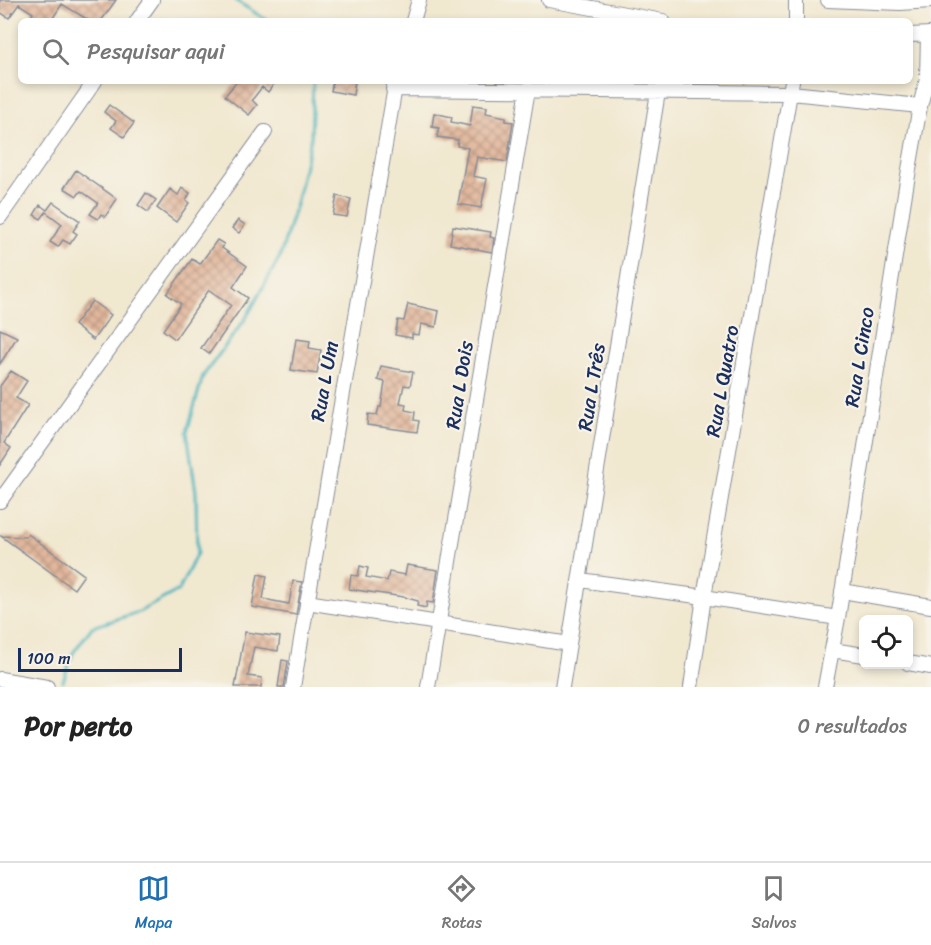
<!DOCTYPE html>
<html lang="pt">
<meta charset="utf-8">
<style>
:root{--surface:#fff;--page:#f2f2f2;--text:#222;--muted:#767676;--line:#e0e0e0;--accent:#1f6fb2}
body{margin:0;font-family:Sriracha,sans-serif;background:var(--page);color:var(--text)}
.controls{position:absolute;right:18px;bottom:18px;display:grid;overflow:hidden;border-radius:9px;box-shadow:0 3px 9px #0003}
.controls button{width:54px;height:54px;display:grid;place-items:center;padding:0;border:0;border-bottom:2px solid var(--line);background:var(--surface);color:var(--text);font:30px sans-serif}
.scale{position:absolute;left:18px;bottom:15px;width:164px;box-sizing:border-box;padding-left:6px;border:3px solid #1b2f5e;border-top:0;font-size:16px;line-height:21px;white-space:nowrap;color:#1b2f5e;-webkit-text-stroke:4px #f7f3e8;paint-order:stroke}
.list{margin:0;padding:0;list-style:none}
h2{display:flex;justify-content:space-between;align-items:center;height:78px;margin:0;padding:0 24px;font-size:26px}
h2 small{font-size:20px;font-weight:400;color:var(--muted)}
.icon{flex:none;width:33px;height:33px;fill:none;stroke:currentColor;stroke-width:2;stroke-linecap:round;stroke-linejoin:round}
.map{position:relative;flex:none;width:931px;height:687px;overflow:hidden}
.search{position:absolute;background:var(--surface);box-shadow:0 3px 9px #0003;left:18px;right:18px;top:18px;height:66px;display:flex;align-items:center;gap:15px;box-sizing:border-box;padding:0 21px;border-radius:9px;color:var(--muted);font-size:22px}
.sheet{height:174px;background:var(--surface)}
nav{display:flex;justify-content:space-around;align-items:center;box-sizing:border-box;height:84px;border-top:2px solid var(--line);background:var(--surface);font-size:16px;color:var(--muted)}
nav a{display:grid;justify-items:center;gap:3px}
nav .on{color:var(--accent)}
.map>svg:first-child{display:block}
.lines{fill:none;stroke-linecap:round;stroke-linejoin:round}
.stream{stroke:#42b2bc;stroke-width:3}
.building{fill:url(#building-cross-hatch)}
.minor-casing{stroke:#868c97;stroke-width:16}
.minor{stroke:#fff;stroke-width:14}
.labels{text-anchor:middle;stroke-width:4.5;stroke-linejoin:round;paint-order:stroke}
.street-label{font-size:20px;fill:#1b2f5e;stroke:#f7f3e8}
</style>
<div class="map">
<svg width="931" height="687" viewBox="0 0 931 687">
<defs>
<pattern id="building-cross-hatch" width="8" height="8" patternUnits="userSpaceOnUse" patternTransform="scale(1.5)"><rect width="8" height="8" fill="#e2b79c"/><path d="M0 0l8 8M0 8l8-8" fill="none" stroke="#b69582"/></pattern>
</defs>
<rect width="100%" height="100%" fill="#f7f3e8"/>
<filter id="ink" filterUnits="userSpaceOnUse"><feTurbulence type="fractalNoise" baseFrequency=".0167" numOctaves="2"/><feDisplacementMap in="SourceGraphic" scale="12" xChannelSelector="R" yChannelSelector="G"/><feConvolveMatrix kernelMatrix="1 2 1 2 8 2 1 2 1" color-interpolation-filters="sRGB"/></filter>
<filter id="wash" filterUnits="userSpaceOnUse"><feTurbulence type="fractalNoise" baseFrequency=".008" numOctaves="4" result="noise"/><feDisplacementMap in="SourceGraphic" scale="24" xChannelSelector="R" yChannelSelector="G"/><feGaussianBlur stdDeviation="1.35" result="paint"/><feColorMatrix in="noise" values="0 0 0 0 0 0 0 0 0 0 0 0 0 0 0 0 0 1.4 0 .05"/><feComposite in="paint" operator="in"/></filter>
<g filter="url(#wash)">
<rect width="100%" height="100%" fill="#f1e8d0"/>
<g class="lines">
<path class="stream" d="M235,0L268,21
M63,681L73,653L92,627L139,612L179,590L197,553L196,492L187,432L203,376L246,318L280,257L296,204L311,138L313,81"/>
</g>
<g id="blocks">
<path class="building" d="M0,0H116L101,21H90L62,4L51,21H28L33,13L19,4L9,18L0,12Z
M237,81H276L268,92L262,87L252,100L257,105L249,115L225,96Z
M333,81H355L353,95L331,91Z
M109,105L134,123L124,137L111,128L116,121L104,112Z
M473,105L487,107L486,113L506,117V121L513,122L507,162L477,157L473,176L487,179L481,208L458,204L468,148L457,146L458,140L437,137L439,128L432,127L434,113L452,117L451,122L470,126Z
M76,170L117,199L105,217L101,214L98,219L90,214L98,203L81,191L77,196L64,188Z
M182,188L190,193L186,201L189,203L176,222L157,208L170,189L178,195Z
M146,193L156,200L148,212L138,205Z
M337,196L351,199L347,217L333,215Z
M53,202L80,221L73,231L77,234L70,244L63,240L58,247L50,242L62,224L46,212L41,219L34,215L40,205L47,210Z
M238,220L245,225L239,233L232,228Z
M453,226L491,232L490,237L494,238L492,252L450,244Z
M217,240L224,244L222,248L247,266L233,287L248,298L209,354L201,348L231,305L209,290L175,339L163,330L181,304L167,294L192,259L200,264Z
M92,301L111,315L93,340L74,325Z
M408,304L439,311L436,327L421,324L419,335L412,334V338L395,335L398,320L404,321Z
M0,329L17,337L0,364Z
M296,339L310,341L309,348L321,350L317,374L291,370Z
M381,366L413,372L410,386L404,385L400,403L406,404L405,410L415,412L414,420L419,421L417,432L367,425L368,414L377,415L379,407H381L385,382L378,380Z
M11,371L27,381L16,398L28,405L4,443L11,448L0,465V386Z
M28,534L84,575L74,589L1,536L26,537Z
M407,565L438,570L433,603L427,602L426,608L417,606L418,601L404,597L349,589L351,575L358,576L360,566L368,568L366,577L387,581L389,572L405,575Z
M258,574L267,576L263,599L289,604L293,581L302,582L296,615L252,607Z
M245,632L280,637L278,651L254,647L248,676L262,678L261,687H235Z
M282,660L288,661L284,687H278Z"/>
</g>
</g>
<g filter="url(#ink)">
<use href="#blocks" fill-opacity="0" stroke="#868c97" stroke-width="1.5"/>
<g class="lines">
<defs>
<path id="minor" d="M549,0L663,21
M796,0V21
M828,0L900,3L931,1
M137,21L152,0
M413,21L419,0
M910,35L931,34
M393,89L791,93L920,106
M0,217L95,81
M0,501L265,132
M580,580L704,597L838,618
M842,591L931,606
M307,602L569,644
M832,650L864,655
M908,663L931,667
M0,679L47,687
M293,687L396,81
M428,687L528,89
M562,687L658,92
M691,687L704,597L792,81
M825,687L838,618L905,193L920,106L927,79L928,34"/>
</defs>
<use href="#minor" class="minor-casing"/>
<use href="#minor" class="minor"/>
</g>
</g>
<g class="labels">
<g class="street-label">
<text transform="translate(859 357) rotate(-81)" y="7">Rua L Cinco</text>
<text transform="translate(324 381) rotate(-80)" y="7">Rua L Um</text>
<text transform="translate(722 381) rotate(-80)" y="7">Rua L Quatro</text>
<text transform="translate(459 385) rotate(-81)" y="7">Rua L Dois</text>
<text transform="translate(591 387) rotate(-81)" y="7">Rua L Três</text>
</g>
</g>
</svg>
<div class="controls">
<button><svg class="icon" aria-label="locate" viewBox="0 0 24 24"><circle cx="12" cy="12" r="6"/><path d="M12 2v4M12 18v4M2 12h4M18 12h4"/></svg></button>
</div>
<div class="scale">100 m</div>
<div class="search"><svg class="icon" aria-label="search" viewBox="0 0 24 24"><circle cx="10" cy="10" r="6"/><path d="M15 15l6 6"/></svg>Pesquisar aqui</div>
</div>
<section class="sheet">
<h2>Por perto<small>0 resultados</small></h2>
<ul class="list">
</ul>
</section>
<nav>
<a class="on"><svg class="icon" aria-label="map" viewBox="0 0 24 24"><path d="M3 6l6-2 6 2 6-2v14l-6 2-6-2-6 2zM9 4v14M15 6v14"/></svg>Mapa</a>
<a><svg class="icon" aria-label="directions" viewBox="0 0 24 24"><path d="M12 3l9 9-9 9-9-9zM9 14v-3h6M13 9l2 2-2 2"/></svg>Rotas</a>
<a><svg class="icon" aria-label="saved" viewBox="0 0 24 24"><path d="M7 4h10v16l-5-4-5 4z"/></svg>Salvos</a>
</nav>
